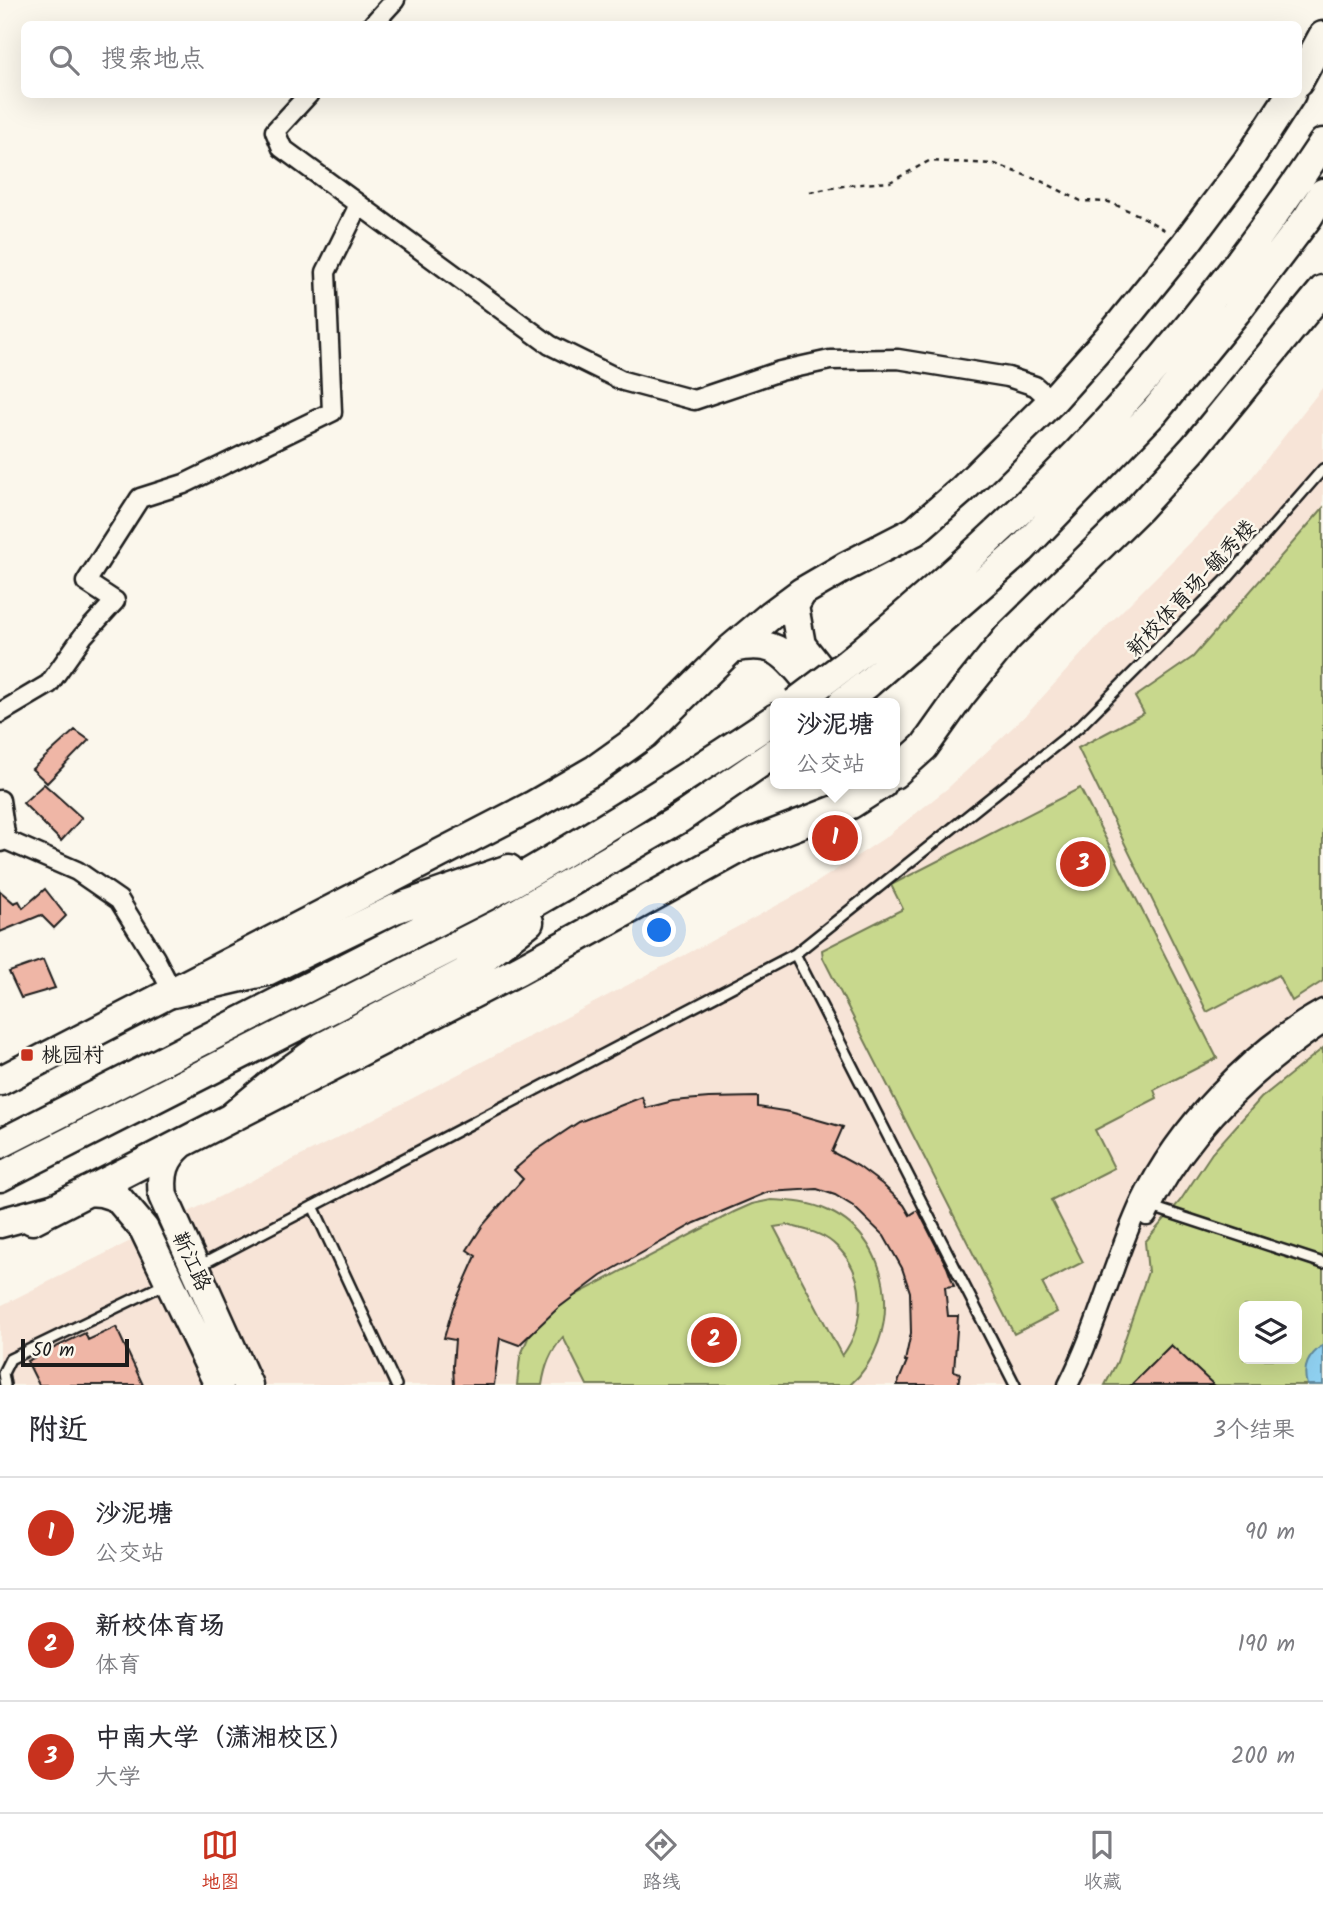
<!DOCTYPE html>
<html lang="zh">
<meta charset="utf-8">
<style>
:root{--surface:#fff;--page:#f7f7f7;--text:#2b2b33;--muted:#7c7c81;--line:#e1e1e2;--accent:#c8321e}
body{margin:0;font-family:Kalam,"LXGW WenKai TC",sans-serif;background:var(--page);color:var(--text)}
.controls{position:absolute;right:21px;bottom:21px;display:grid;overflow:hidden;border-radius:10px;box-shadow:0 7px 28px #0002}
.controls button{width:63px;height:63px;display:grid;place-items:center;padding:0;border:0;border-bottom:2px solid var(--line);background:var(--surface);color:var(--text);font:35px sans-serif}
.scale{position:absolute;left:21px;bottom:18px;width:108px;box-sizing:border-box;padding-left:7px;border:4px solid #1c1c1c;border-top:0;font-size:19px;line-height:24px;white-space:nowrap;color:#1c1c1c;-webkit-text-stroke:5px #fbf7ec;paint-order:stroke}
.you{position:absolute;left:660px;top:931px;width:24px;height:24px;margin:-18px;border:5px solid #fff;border-radius:50%;background:#1a73e8;box-shadow:0 0 0 10px #1a73e833}
.badge{display:grid;place-items:center;width:46px;height:46px;border-radius:50%;background:var(--accent);color:#fff;font-size:23px;font-weight:700}
.pin{position:absolute;translate:-50% -50%;border:4px solid #fff;box-shadow:0 2px 7px #0006}
.popup{position:absolute;left:770px;top:698px;width:130px;height:91px;box-sizing:border-box;display:grid;place-content:center;border-radius:10px;background:var(--surface);filter:drop-shadow(0 2px 5px #0005);font-size:23px;white-space:nowrap;color:var(--muted)}
.popup b{font-size:26px;color:var(--text)}
.popup::after{content:'';position:absolute;left:50%;top:100%;margin-left:-14px;border:14px solid transparent;border-top-color:var(--surface)}
.list{margin:0;padding:0;list-style:none}
h2{display:flex;justify-content:space-between;align-items:center;height:91px;margin:0;padding:0 28px;font-size:30px}
h2 small{font-size:23px;font-weight:400;color:var(--muted)}
.list li{display:grid;grid-template-columns:46px 1fr auto;gap:21px;align-items:center;box-sizing:border-box;height:112px;padding:0 28px;border-top:2px solid var(--line)}
.list b{display:block;font-size:26px;white-space:nowrap}
.list p{margin:0;font-size:23px;white-space:nowrap;color:var(--muted)}
.list em{font-size:23px;font-style:normal;color:var(--muted)}
.icon{flex:none;width:38px;height:38px;fill:none;stroke:currentColor;stroke-width:2;stroke-linecap:round;stroke-linejoin:round}
.map{position:relative;flex:none;width:1323px;height:1385px;overflow:hidden}
.search{position:absolute;background:var(--surface);box-shadow:0 7px 28px #0002;left:21px;right:21px;top:21px;height:77px;display:flex;align-items:center;gap:18px;box-sizing:border-box;padding:0 24px;border-radius:10px;color:var(--muted);font-size:26px}
.sheet{height:427px;background:var(--surface)}
nav{display:flex;justify-content:space-around;align-items:center;box-sizing:border-box;height:98px;border-top:2px solid var(--line);background:var(--surface);font-size:19px;color:var(--muted)}
nav a{display:grid;justify-items:center;gap:4px}
nav .on{color:var(--accent)}
.map>svg:first-child{display:block}
.built{fill:#f7e4d7;fill-rule:evenodd}
.park{fill:#c8d88d;stroke:#727a54;stroke-width:2;fill-rule:evenodd}
.water{fill:#8fd0f0;stroke:#61889b;stroke-width:2}
.building{fill:#efb6a6;stroke:#1c1c1c;stroke-width:2}
.lines{fill:none;stroke-linecap:round;stroke-linejoin:round}
.service-casing{stroke:#1c1c1c;stroke-width:14}
.minor-casing{stroke:#1c1c1c;stroke-width:23}
.primary-casing{stroke:#1c1c1c;stroke-width:33}
.trunk-casing{stroke:#1c1c1c;stroke-width:33}
.path{stroke:#1c1c1c;stroke-width:2.5;stroke-dasharray:5 5;stroke-linecap:butt}
.service{stroke:#fbf7ec;stroke-width:9}
.minor{stroke:#fbf7ec;stroke-width:18}
.primary{stroke:#fbf7ec;stroke-width:28}
.trunk{stroke:#fbf7ec;stroke-width:28}
.trunk-bridge-casing{stroke:#1c1c1c;stroke-width:33;stroke-linecap:butt}
.trunk-bridge{stroke:#fbf7ec;stroke-width:28}
.poi-dot{fill:#c8321e;stroke:#fbf7ec;stroke-width:2.5}
.labels{text-anchor:middle;stroke-width:5;stroke-linejoin:round;paint-order:stroke}
.street-label{font-size:21px;fill:#1c1c1c;stroke:#fbf7ec}
.poi-label{font-size:21px;fill:#1c1c1c;stroke:#fbf7ec;text-anchor:start}
</style>
<div class="map">
<svg width="1323" height="1385" viewBox="0 0 1323 1385">
<rect width="100%" height="100%" fill="#fbf7ec"/>
<filter id="ink" filterUnits="userSpaceOnUse"><feTurbulence type="fractalNoise" baseFrequency=".0143" numOctaves="2"/><feDisplacementMap in="SourceGraphic" scale="14" xChannelSelector="R" yChannelSelector="G"/><feConvolveMatrix kernelMatrix="1 2 1 2 8 2 1 2 1" color-interpolation-filters="sRGB"/></filter>
<g filter="url(#ink)">
<path class="built" d="M1323,387V1385H0V1306L337,1138L698,948L802,892L886,837L948,788L1028,713L1106,627L1238,495ZM1244,1306H1297V1359H1244Z"/>
<path class="park" d="M1323,508V981L1292,1001L1278,975L1207,1012L1078,748L1144,713L1135,697L1193,657Z
M1080,788L1217,1058L1154,1090L1157,1098L1095,1130L1114,1168L1051,1200L1083,1262L1042,1283L1057,1312L1014,1334L823,958L822,950L903,909L891,885Z
M1323,1048V1385H1105L1117,1362L1148,1272L1145,1242L1180,1201L1212,1153L1261,1098ZM1244,1306H1297V1359H1244Z
M771,1200C791,1201 811,1202 829,1211C896,1242 903,1338 850,1385H587L563,1337C550,1352 545,1366 542,1385H517L520,1357L528,1338L541,1320L572,1297L734,1212L752,1204ZM787,1225C803,1229 820,1232 833,1243C867,1271 867,1323 842,1356L774,1227Z"/>
<path class="water" d="M1323,1345V1385H1307C1302,1367 1308,1356 1323,1345Z"/>
<path class="building" d="M75,730L89,740L47,783L32,769Z
M44,784L82,818L61,841L23,803Z
M45,889L66,916L54,928L41,915L0,932V891L14,903L19,901L23,908Z
M43,960L55,988L21,998L9,972Z
M642,1097L646,1108L673,1101L709,1098L758,1097V1107L790,1112L843,1127L832,1152L858,1166L882,1184L904,1205L910,1215L918,1210L947,1267L954,1286L945,1287L948,1316H958L954,1371L960,1373L958,1385H897L907,1361H905L911,1333L910,1292L902,1268L884,1236L853,1206L835,1195L817,1189L768,1192L695,1223L601,1276L557,1309L519,1345L500,1338L494,1385H454L453,1366L455,1340L444,1338L453,1307L476,1256L467,1250L483,1225L523,1179L514,1170L537,1150L579,1122Z
M116,1327L143,1385H39L27,1361L85,1333L88,1340Z
M1171,1345L1214,1385H1131Z"/>
<g class="lines">
<defs>
<path id="service" d="M795,954L1015,1385
M313,1206L396,1385
M1152,1207L1323,1263
M199,1266L795,954L1080,726L1226,580L1323,469
M5,1385L3,1373L10,1359L165,1284"/>
<path id="minor" d="M373,24L395,0
M309,94L275,131L282,148L550,345L623,381L694,400L780,371L830,360L898,359L1008,377L1035,386L1052,401
M0,713L49,684L83,636L115,601L86,582L140,498L184,484L332,412L326,272L359,205
M0,800L6,840
M0,842L6,840L77,871L119,900L155,958L173,993
M1147,1216C1185,1136 1251,1073 1323,1024
M1068,1385C1098,1326 1113,1261 1141,1201C1176,1127 1252,1048 1323,1009"/>
<path id="primary" d="M1298,82L1323,36
M802,592L794,606L801,645L843,698
M732,648C772,639 784,651 807,680
M894,774L924,747L961,695L1007,638L1138,509L1194,448L1323,290
M0,1081L532,806L596,769L645,734L732,648L771,615L802,592L845,567L915,531L962,490L1052,401L1117,328L1186,243L1247,162L1291,94
M181,1144C164,1159 160,1173 163,1196L248,1385
M88,1191L101,1192L117,1197L144,1229L219,1385
M32,1220L519,970L748,844L851,804L882,784"/>
<path id="trunk" d="M848,663C898,621 948,578 996,533C1120,418 1230,284 1323,143
M867,684L1022,549L1155,411L1236,312L1308,217L1323,193
M173,993L267,971L395,909L509,869
M234,1115L275,1081L322,1047L464,973L529,922
M0,1144L510,884C601,832 689,776 776,718
M0,1177L498,924L679,819L776,752
M0,1223L52,1209"/>
</defs>
<use href="#service" class="service-casing"/>
<use href="#minor" class="minor-casing"/>
<use href="#primary" class="primary-casing"/>
<use href="#trunk" class="trunk-casing"/>
<path class="path" d="M810,192L848,185L890,182L929,161L995,164L1043,182L1081,201L1109,202L1139,215L1168,232"/>
<use href="#service" class="service"/>
<use href="#minor" class="minor"/>
<use href="#primary" class="primary"/>
<use href="#trunk" class="trunk"/>
<defs>
<path id="trunk-bridge" d="M795,703L848,663
M842,703L867,684"/>
</defs>
<use href="#trunk-bridge" class="trunk-bridge-casing"/>
<use href="#trunk-bridge" class="trunk-bridge"/>
</g>
</g>
<rect class="poi-dot" x="20" y="1048" width="14" height="14" rx="3.5"/>
<g class="labels">
<g class="street-label">
<text transform="translate(1191 588) rotate(-47)" y="7">新校体育场-毓秀楼</text>
<text transform="translate(192 1261) rotate(65)" y="7">靳江路</text>
</g>
<g class="poi-label">
<text x="41" y="1062">桃园村</text>
</g>
</g>
</svg>
<div class="controls">
<button><svg class="icon" aria-label="layers" viewBox="0 0 24 24"><path d="M12 4l9 5-9 5-9-5zM3 14l9 5 9-5"/></svg></button>
</div>
<div class="scale">50 m</div>
<div class="you"></div>
<div class="pin badge" style="left:835px;top:838px">1</div>
<div class="popup"><b>沙泥塘</b>公交站</div>
<div class="pin badge" style="left:714px;top:1340px">2</div>
<div class="pin badge" style="left:1083px;top:864px">3</div>
<div class="search"><svg class="icon" aria-label="search" viewBox="0 0 24 24"><circle cx="10" cy="10" r="6"/><path d="M15 15l6 6"/></svg>搜索地点</div>
</div>
<section class="sheet">
<h2>附近<small>3个结果</small></h2>
<ul class="list">
<li><span class="badge">1</span><div><b>沙泥塘</b><p>公交站</p></div><em>90 m</em></li>
<li><span class="badge">2</span><div><b>新校体育场</b><p>体育</p></div><em>190 m</em></li>
<li><span class="badge">3</span><div><b>中南大学（潇湘校区）</b><p>大学</p></div><em>200 m</em></li>
</ul>
</section>
<nav>
<a class="on"><svg class="icon" aria-label="map" viewBox="0 0 24 24"><path d="M3 6l6-2 6 2 6-2v14l-6 2-6-2-6 2zM9 4v14M15 6v14"/></svg>地图</a>
<a><svg class="icon" aria-label="directions" viewBox="0 0 24 24"><path d="M12 3l9 9-9 9-9-9zM9 14v-3h6M13 9l2 2-2 2"/></svg>路线</a>
<a><svg class="icon" aria-label="saved" viewBox="0 0 24 24"><path d="M7 4h10v16l-5-4-5 4z"/></svg>收藏</a>
</nav>
